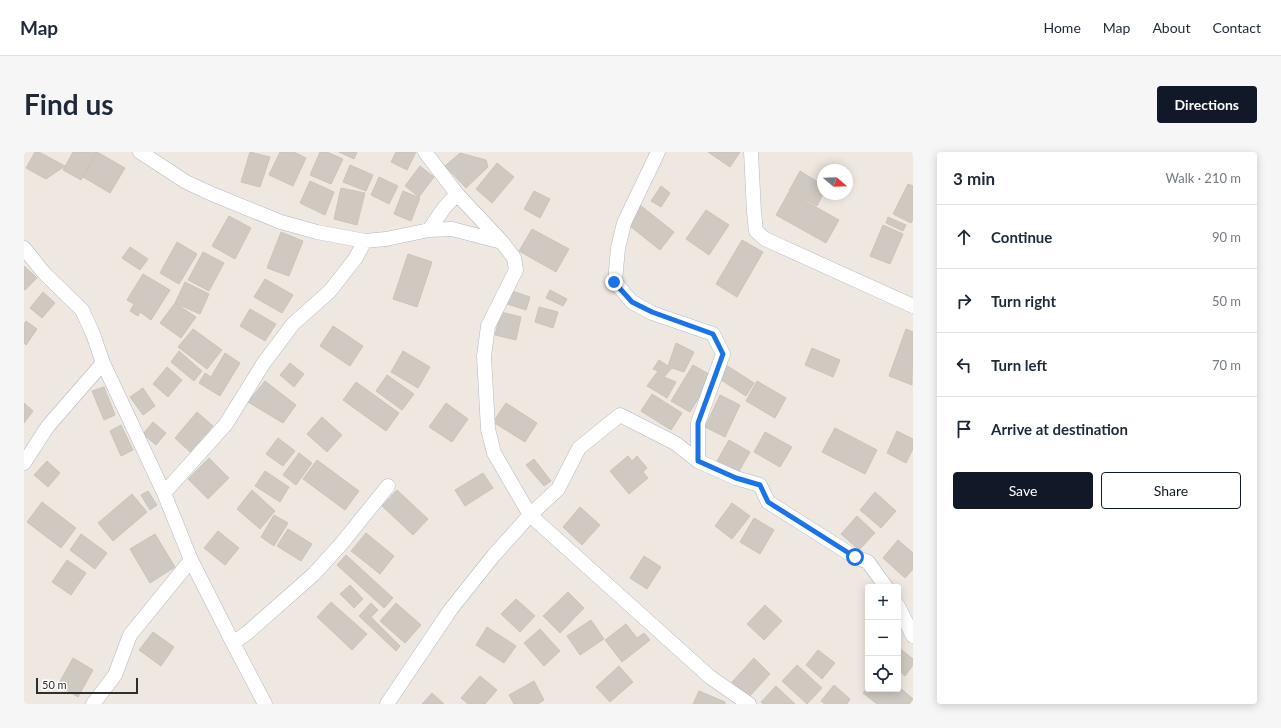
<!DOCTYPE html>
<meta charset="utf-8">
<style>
:root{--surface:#fff;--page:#f6f6f7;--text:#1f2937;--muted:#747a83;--line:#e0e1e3;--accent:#111827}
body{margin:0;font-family:Lato,sans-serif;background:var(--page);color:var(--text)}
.controls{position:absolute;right:12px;bottom:12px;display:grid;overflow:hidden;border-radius:4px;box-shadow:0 2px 10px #0003}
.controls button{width:36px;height:36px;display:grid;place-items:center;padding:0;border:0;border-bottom:1px solid var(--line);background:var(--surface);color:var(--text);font:20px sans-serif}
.compass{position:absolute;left:793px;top:12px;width:36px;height:36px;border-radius:50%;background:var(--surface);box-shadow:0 2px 10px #0003;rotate:109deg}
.scale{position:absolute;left:12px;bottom:10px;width:102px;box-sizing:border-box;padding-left:4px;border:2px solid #2e2e2e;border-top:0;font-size:11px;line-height:14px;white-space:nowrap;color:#2e2e2e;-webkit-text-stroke:3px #fff;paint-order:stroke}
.stop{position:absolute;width:12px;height:12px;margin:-9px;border:3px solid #1a73e8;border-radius:50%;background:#fff}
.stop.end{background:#1a73e8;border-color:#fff;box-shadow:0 1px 4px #0008}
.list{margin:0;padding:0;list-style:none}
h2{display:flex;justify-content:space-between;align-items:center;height:52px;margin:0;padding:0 16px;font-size:17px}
h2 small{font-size:13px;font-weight:400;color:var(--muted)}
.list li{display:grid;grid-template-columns:26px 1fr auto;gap:12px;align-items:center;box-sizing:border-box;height:64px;padding:0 16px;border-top:1px solid var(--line)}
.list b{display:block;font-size:15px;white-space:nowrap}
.list em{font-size:13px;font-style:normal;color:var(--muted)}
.actions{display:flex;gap:8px;padding:12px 16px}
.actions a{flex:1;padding:9px 0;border:1px solid var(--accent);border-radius:4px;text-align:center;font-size:14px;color:var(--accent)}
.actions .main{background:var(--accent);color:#fff}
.icon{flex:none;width:22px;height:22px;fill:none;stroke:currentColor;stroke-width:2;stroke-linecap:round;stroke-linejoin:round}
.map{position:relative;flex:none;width:889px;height:552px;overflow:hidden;border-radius:4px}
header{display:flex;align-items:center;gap:24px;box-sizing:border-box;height:56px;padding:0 20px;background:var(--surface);border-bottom:1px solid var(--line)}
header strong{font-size:19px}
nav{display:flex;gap:22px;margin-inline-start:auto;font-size:14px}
.intro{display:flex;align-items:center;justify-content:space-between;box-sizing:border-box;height:96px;padding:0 24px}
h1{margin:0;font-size:28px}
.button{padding:10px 18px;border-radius:4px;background:var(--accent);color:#fff;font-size:14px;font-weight:700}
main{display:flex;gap:24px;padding:0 24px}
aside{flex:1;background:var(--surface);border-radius:4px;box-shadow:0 2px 10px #0003}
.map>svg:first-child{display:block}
.building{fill:#cfc9c1;stroke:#cbc4b9}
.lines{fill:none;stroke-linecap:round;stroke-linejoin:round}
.minor-casing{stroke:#b4b7c1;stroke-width:15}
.minor{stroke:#fff;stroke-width:14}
.route{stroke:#1a73e8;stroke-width:5}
</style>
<header>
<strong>Map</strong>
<nav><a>Home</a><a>Map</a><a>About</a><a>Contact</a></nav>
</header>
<div class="intro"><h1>Find us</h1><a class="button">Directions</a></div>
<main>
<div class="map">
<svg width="889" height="552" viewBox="0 0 889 552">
<rect width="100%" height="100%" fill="#efe8e0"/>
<path class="building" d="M11,0H15L41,14L22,27L2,16Z
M49,0H73L57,28L39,18Z
M73,0L101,16L86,41L59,25Z
M226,0L246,5L236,35L217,30Z
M256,0H270L282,6L269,34L245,23Z
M296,0H303L319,7L307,32L286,23Z
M315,0H333L330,7Z
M372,0H392L383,18L367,10Z
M684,0H716L706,15Z
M436,1L462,8L464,15L442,36L421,14Z
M473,11L490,25L468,51L452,37Z
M326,13L349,23L342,39L319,30Z
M396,14L410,25L395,45L381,34Z
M776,19L799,33V42L793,54L765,39Z
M355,25L374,34L365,52L347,43Z
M286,29L310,40L301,63L276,51Z
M884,32L889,34V68L887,71L869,62Z
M637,34L646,41L637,55L627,49Z
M317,36L341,41L333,73L310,67Z
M379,39L396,46L387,69L370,62Z
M510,39L526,47L516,66L500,57Z
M765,40L815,68L802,91L752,63Z
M616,53L650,80L636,98L602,71Z
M682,58L705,73L685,103L662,87Z
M205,64L227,76L211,107L188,94Z
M864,65L882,73L879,79L862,71Z
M859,73L879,82L866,112L846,104Z
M508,77L545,97L532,120L495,99Z
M257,80L279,89L265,124L243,116Z
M718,88L739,100L713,145L692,132Z
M153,90L173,102L155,132L136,121Z
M106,95L124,107L116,118L98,106Z
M179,100L200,111L185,139L164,128Z
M384,102L408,110L393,155L369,147Z
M0,114L13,126L1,138L0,137Z
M119,122L146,138L127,168L116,160L114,164L106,159L110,152L103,148Z
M241,127L269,143L258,161L230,145Z
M161,130L185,142L176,162L151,151Z
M485,138L506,145L502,158L480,151Z
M526,138L543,147L539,154L522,146Z
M19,140L31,151L18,166L6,156Z
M151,151L172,165L157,186L136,171Z
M515,155L534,160L529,176L511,170Z
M226,157L252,172L241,189L216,174Z
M477,160L497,165L492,188L471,183Z
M2,169L13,177L2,193L0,191V172Z
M309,174L339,194L326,214L296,194Z
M169,177L198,198L183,217L154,195Z
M882,177L889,180L888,233L865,224Z
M652,191L670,200L660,220L648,216L640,225L652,230L643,246L623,234L634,219L629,217L635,208L644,214Z
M788,196L816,208L809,225L781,213Z
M155,199L178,219L170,229L147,210Z
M379,199L406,215L394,236L367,220Z
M201,201L216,211L196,244L175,231L181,221L187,225Z
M266,211L280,222L270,235L256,223Z
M669,213L688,224L666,260L647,249Z
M702,213L730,231L722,244L694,226Z
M143,215L158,228L144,245L129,232Z
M363,223L390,242L378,258L352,239Z
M241,229L272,253L259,271L224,250Z
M733,229L762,246L751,266L722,249Z
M332,230L375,261L362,279L319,248Z
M80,235L91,263L80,268L68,239Z
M119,236L131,254L119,263L106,245Z
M628,242L658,261L647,278L617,259Z
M696,243L716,253L701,285L681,275Z
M0,251L9,259L0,271Z
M422,251L444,267L428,290L405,275Z
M482,251L513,271L501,290L469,270Z
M173,260L189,274L166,300L151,286Z
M298,265L318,283L303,300L283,282Z
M129,270L142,281L132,293L119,282Z
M97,273L109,298L97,304L86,279Z
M811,276L853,298L841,322L798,300Z
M873,279L889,287V297L882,311L863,301Z
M741,280L768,295L756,315L730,300Z
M254,286L271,299L259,314L242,302Z
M705,288L726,300L714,321L693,309Z
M275,301L288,311L272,333L259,323Z
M604,304L608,309L613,304L623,316L619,320L624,326L605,342L586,319Z
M185,306L205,326L184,347L164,327Z
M510,307L527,329L520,334L502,313Z
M293,308L335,339L321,358L279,327Z
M23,309L36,321L24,335L10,323Z
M241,319L265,335L256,350L231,334Z
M459,321L469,336L441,354L431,338Z
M228,338L251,359L236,377L213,357Z
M373,338L404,367L389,383L358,354Z
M124,339L133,353L126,358L117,343Z
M851,340L872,359L857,376L836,358Z
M108,342L123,360L89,389L74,371Z
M18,350L52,376L37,396L3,370Z
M708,351L726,364L708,387L691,374Z
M556,355L576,373L558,393L539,375Z
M250,363L264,371L250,394L237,385Z
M833,364L851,381L835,398L817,382Z
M730,366L750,378L736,402L716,390Z
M264,377L288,392L277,409L253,394Z
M194,379L215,396L201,413L180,396Z
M342,381L370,404L356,422L327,399Z
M57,382L83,401L71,417L46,398Z
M131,382L151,415L126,431L106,397Z
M874,388L889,401V417L881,426L859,406Z
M322,403L369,446L360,456L313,413Z
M620,404L637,415L623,437L606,426Z
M43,408L62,421L47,443L28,430Z
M326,433L339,447L330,456L316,442Z
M544,440L560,456L536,481L519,464Z
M492,447L511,464L496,480L477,462Z
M307,450L343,482L328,498L293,465Z
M347,451L354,458L347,465L376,494L372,499L335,464Z
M372,451L397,473L381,491L356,469Z
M741,453L758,469L740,488L723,472Z
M567,468L580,487L556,503L543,484Z
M602,472L613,486L620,481L626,488L598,510L581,488Z
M463,475L492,494L480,511L452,493Z
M516,477L536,499L520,514L500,491Z
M129,480L150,495L137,514L115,498Z
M874,495L889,507V513L881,524L874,518Z
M794,498L811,511L798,527L782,513Z
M49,506L69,518L54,545L34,533Z
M730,506L746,522L725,545L708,530Z
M773,513L798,536L783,552L758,529Z
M595,514L609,530L586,550L572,535Z
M456,524L473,538L461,552H444L437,546Z
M510,529L520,548L514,552H490L485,543Z
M810,533L826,547L823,552H801L797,549Z
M752,534L771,552H739L737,550Z
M874,534L889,547L885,552H853L839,541L844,535V537H874Z
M675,539L701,550V552H669Z
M408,541L420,552H398Z"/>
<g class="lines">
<defs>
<path id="minor" d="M116,0L162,30L188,42L257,70L293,80L341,89L362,87L405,78L428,77L478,90
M401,0L433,42L478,90L490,106L492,118L464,174L460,204L464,277L470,301L506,363L686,525L725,552
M634,0L600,71L594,96L591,130L608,150L628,161L689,182L699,202L674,271V309
M727,0L730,60L732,79L741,87L889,154
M405,78L420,56L433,42
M0,96L20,121L58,158L69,182L79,211L140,341L167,408L209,491L241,552
M0,311L24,274L79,211
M140,341L202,272L239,212L269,172L306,139L331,107L341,89
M874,454L889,484
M209,491L223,481L290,422L318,391L364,334
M69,552L91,523L106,483L167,408
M363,552L427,457L470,403L506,363L534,337L555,296L596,263L651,291L674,309L712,326L736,333L744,350L831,405L844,410L862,435"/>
</defs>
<use href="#minor" class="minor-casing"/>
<use href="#minor" class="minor"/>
</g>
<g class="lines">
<path class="route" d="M590,130L608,150L628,160L689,182L699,202L674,271V309L712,326L736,333L744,350L831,405"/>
</g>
</svg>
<div class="controls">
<button>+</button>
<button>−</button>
<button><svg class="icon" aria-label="locate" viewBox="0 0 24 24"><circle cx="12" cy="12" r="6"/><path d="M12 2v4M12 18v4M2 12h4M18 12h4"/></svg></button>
</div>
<svg class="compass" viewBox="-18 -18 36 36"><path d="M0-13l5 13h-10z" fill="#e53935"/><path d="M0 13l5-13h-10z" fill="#747a83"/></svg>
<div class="scale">50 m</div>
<div class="stop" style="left:831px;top:405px"></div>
<div class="stop end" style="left:590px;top:130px"></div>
</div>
<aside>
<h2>3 min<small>Walk · 210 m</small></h2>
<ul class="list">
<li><svg class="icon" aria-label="ahead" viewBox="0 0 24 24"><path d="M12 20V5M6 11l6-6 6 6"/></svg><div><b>Continue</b></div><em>90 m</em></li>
<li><svg class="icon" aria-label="right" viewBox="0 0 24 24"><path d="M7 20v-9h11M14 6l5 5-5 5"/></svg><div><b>Turn right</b></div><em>50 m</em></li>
<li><svg class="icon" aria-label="left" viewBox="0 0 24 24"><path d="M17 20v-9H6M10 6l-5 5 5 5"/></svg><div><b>Turn left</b></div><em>70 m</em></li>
<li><svg class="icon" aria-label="arrive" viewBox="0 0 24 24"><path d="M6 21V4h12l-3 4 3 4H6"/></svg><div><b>Arrive at destination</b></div></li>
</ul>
<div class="actions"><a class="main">Save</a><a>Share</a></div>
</aside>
</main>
